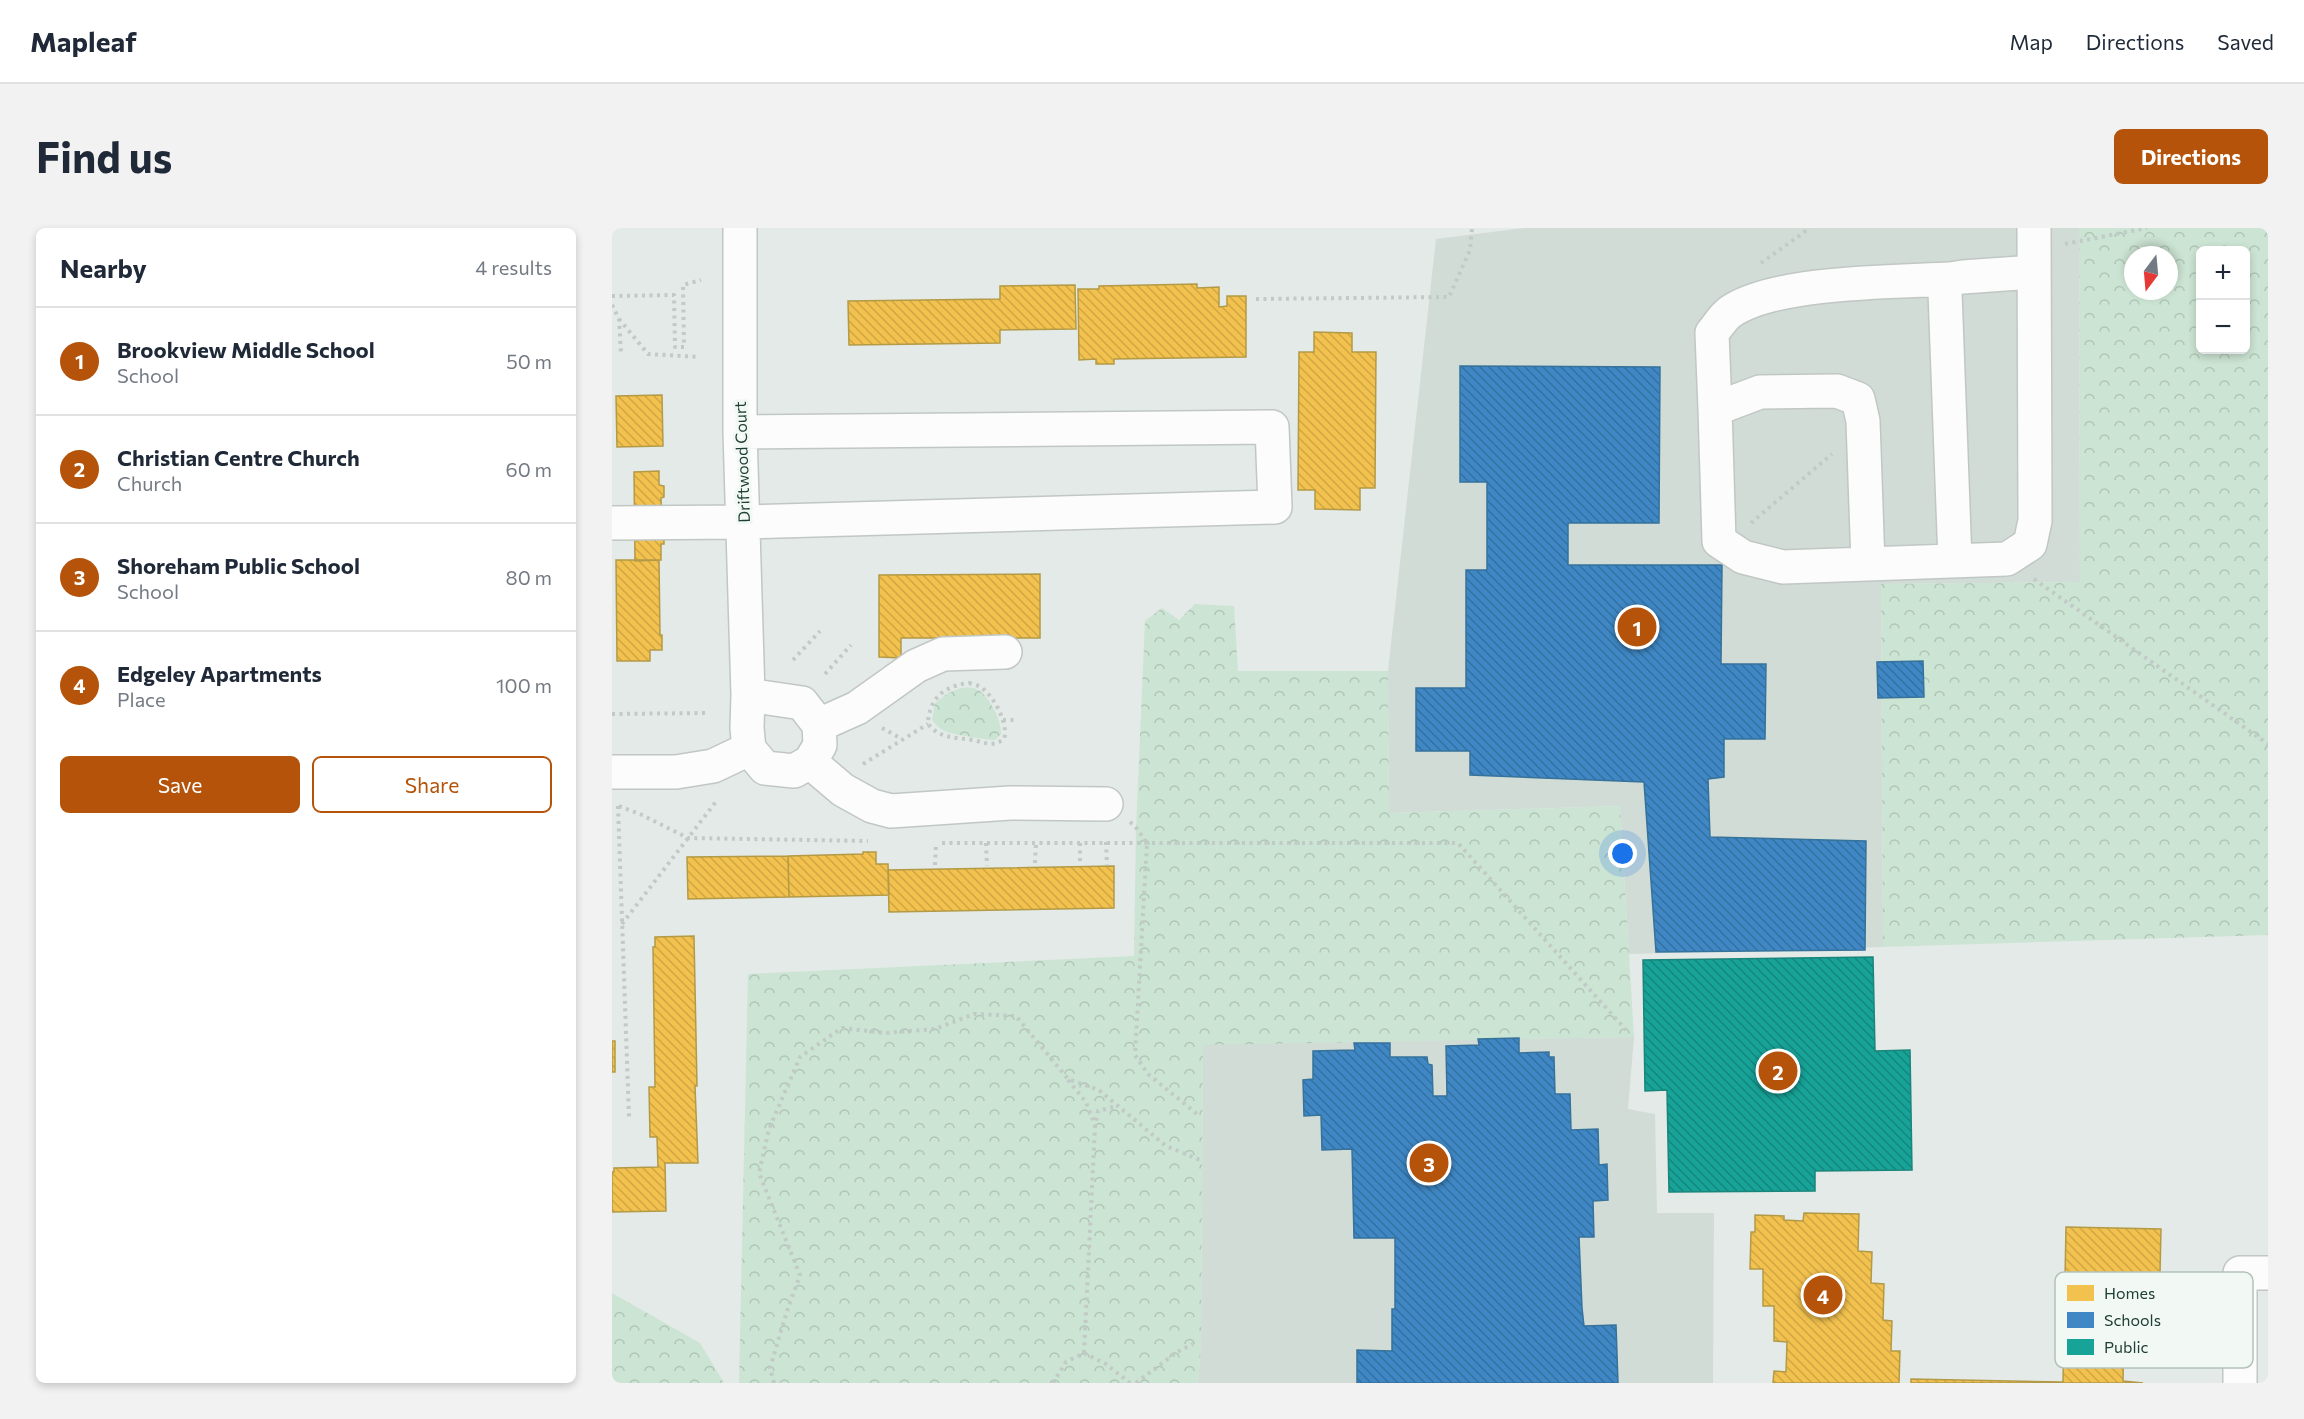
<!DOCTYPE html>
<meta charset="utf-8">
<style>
:root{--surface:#fff;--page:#f2f2f3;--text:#1f2937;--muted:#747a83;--line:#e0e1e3;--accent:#b45309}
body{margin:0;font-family:Commissioner,sans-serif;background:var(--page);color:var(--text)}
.controls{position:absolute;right:18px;top:18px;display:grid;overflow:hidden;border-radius:9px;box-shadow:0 3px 9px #0003}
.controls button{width:54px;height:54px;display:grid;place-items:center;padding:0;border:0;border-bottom:2px solid var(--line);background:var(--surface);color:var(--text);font:30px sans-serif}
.compass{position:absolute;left:1512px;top:18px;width:54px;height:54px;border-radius:50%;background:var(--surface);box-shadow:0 3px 9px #0003;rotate:196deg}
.you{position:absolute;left:1011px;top:626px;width:21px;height:21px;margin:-15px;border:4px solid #fff;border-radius:50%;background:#1a73e8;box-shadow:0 0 0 9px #1a73e833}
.badge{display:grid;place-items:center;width:39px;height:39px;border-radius:50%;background:var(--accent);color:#fff;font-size:20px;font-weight:700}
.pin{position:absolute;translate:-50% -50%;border:3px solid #fff;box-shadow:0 2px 6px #0006}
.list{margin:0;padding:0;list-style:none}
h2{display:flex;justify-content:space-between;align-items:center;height:78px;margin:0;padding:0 24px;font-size:26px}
h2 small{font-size:20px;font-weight:400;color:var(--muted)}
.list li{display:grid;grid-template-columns:39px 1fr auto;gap:18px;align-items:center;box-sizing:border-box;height:108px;padding:0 24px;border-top:2px solid var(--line)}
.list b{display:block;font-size:22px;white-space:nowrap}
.list p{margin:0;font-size:20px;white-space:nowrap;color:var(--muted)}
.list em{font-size:20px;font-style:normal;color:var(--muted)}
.actions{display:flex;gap:12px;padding:18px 24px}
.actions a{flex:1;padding:14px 0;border:2px solid var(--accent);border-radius:9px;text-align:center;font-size:21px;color:var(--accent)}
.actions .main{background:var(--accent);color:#fff}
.map{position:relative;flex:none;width:1656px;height:1155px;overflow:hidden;border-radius:9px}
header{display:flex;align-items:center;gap:36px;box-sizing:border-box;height:84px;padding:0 30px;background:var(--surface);border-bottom:2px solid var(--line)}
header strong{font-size:28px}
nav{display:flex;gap:33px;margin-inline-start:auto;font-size:21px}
.intro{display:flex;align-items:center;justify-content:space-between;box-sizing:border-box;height:144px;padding:0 36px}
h1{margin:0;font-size:42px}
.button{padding:15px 27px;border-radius:9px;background:var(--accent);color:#fff;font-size:21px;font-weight:700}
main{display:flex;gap:36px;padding:0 36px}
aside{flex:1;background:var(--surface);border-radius:9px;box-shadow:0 3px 9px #0003}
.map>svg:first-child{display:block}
.built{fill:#d1dcd7}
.park{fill:url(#park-crowns);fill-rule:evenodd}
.homes{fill:url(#homes-back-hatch);stroke:#b39a47;stroke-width:1.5}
.schools{fill:url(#schools-back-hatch);stroke:#36729a;stroke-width:1.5}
.public{fill:url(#public-back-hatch);stroke:#1a857b;stroke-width:1.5}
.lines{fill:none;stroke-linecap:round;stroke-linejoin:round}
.minor-casing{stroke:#c1c7c4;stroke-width:36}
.path{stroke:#c1cac7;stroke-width:4;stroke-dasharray:3 4.5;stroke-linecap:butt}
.minor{stroke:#fbfcfb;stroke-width:33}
.labels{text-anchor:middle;stroke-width:6;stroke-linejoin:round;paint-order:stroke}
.street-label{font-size:16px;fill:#203f37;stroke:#f2f9f5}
.key{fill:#f2f9f5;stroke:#b3c1bc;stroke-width:1.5}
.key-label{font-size:16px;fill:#203f37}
</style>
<header>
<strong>Mapleaf</strong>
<nav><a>Map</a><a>Directions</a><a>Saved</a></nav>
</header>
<div class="intro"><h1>Find us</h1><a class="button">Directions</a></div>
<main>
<aside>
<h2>Nearby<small>4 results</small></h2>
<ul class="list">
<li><span class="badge">1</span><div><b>Brookview Middle School</b><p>School</p></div><em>50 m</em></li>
<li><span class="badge">2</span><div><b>Christian Centre Church</b><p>Church</p></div><em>60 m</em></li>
<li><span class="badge">3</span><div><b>Shoreham Public School</b><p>School</p></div><em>80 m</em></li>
<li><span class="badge">4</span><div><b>Edgeley Apartments</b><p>Place</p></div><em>100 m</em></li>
</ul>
<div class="actions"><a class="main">Save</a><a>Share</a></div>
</aside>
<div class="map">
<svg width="1656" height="1155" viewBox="0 0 1656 1155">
<defs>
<pattern id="park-crowns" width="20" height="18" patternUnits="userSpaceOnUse" patternTransform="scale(1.5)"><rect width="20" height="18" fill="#cce4d3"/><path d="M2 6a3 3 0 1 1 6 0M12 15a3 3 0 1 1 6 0" fill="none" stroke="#afc5b6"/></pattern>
<pattern id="homes-back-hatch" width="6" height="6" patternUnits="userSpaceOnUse" patternTransform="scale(1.5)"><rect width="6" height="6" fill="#f2c14e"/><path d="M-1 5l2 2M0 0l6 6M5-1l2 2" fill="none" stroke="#cfa745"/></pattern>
<pattern id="schools-back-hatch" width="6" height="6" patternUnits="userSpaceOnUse" patternTransform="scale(1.5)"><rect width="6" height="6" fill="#3f88c5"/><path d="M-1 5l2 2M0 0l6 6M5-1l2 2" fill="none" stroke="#3471a1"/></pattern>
<pattern id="public-back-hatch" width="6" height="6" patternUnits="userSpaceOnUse" patternTransform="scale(1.5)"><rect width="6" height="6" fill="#17a398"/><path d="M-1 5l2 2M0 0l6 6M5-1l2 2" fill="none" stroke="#14867d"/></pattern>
</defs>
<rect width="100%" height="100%" fill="#e4eae7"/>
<path class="built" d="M912,0H1467L1468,354L1269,356L1271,719L1017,726L1008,578L777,585L776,443L824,11Z
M1022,809L1016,881L1043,886L1045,985H1102L1101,1155H586L589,1118L591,816Z"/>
<path class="park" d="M1467,0H1656V707L1271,719L1269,356L1468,354ZM1588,22H1634V122H1588ZM1521,27H1557V63H1521Z
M583,376L622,378L626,443H776L777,585L1008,578L1022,809L591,817L589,1118L586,1155H127L136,746L522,728L524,602L533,393L550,380L567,392Z
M349,460C355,459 363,459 368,463C378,471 390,493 389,506L383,512C380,513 340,506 335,504C329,502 324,497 320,492L323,475L336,465Z
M0,1065L88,1115L112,1155H0Z"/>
<path class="homes" d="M585,56V60L607,59V79L615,78V68H634V129L502,131V136H484V131L467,132L466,61H487V58Z
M463,57L464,101L388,102V115L237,117L236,73L388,71V58Z
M702,104L740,105V124H764L763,260H748V282L703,281V262H686L687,124H702Z
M50,167L51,218L5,219L4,168Z
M47,243V257L52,258V269L49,270L50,304L52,305V316H49V332L23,333L22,244Z
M4,332H47L48,407H50V422H38V433H5Z
M428,346V410H289V430L267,429V347Z
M251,624H264V636H276L277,667L177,669L176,628L251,626Z
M176,628L177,669L76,671L75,629Z
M502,638V680L277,684L276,642Z
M82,708L85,858H83L86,935H53L54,983L0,984V944H2V940L46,939L45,909H38L37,859H43L41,719H43V709Z
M0,813H3V844H0Z
M1192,985L1247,986L1246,1023L1260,1024L1259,1055L1272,1056L1271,1092L1280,1093L1279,1123H1288L1287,1155H1161L1162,1143L1174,1144L1175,1114L1162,1113V1078H1151V1041H1138L1139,1004H1143V987L1172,988V992L1191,993Z
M1454,999L1549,1001L1548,1045H1513L1511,1153L1531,1155H1299V1151L1451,1154Z"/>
<path class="schools" d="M848,138L1048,139L1047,295H956V337H1110L1109,436H1154L1153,511H1112V549L1096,551L1098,609L1254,613L1253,722L1044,724L1032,554L858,547V523H804V460H854V342H875V254H848Z
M1311,433L1312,469L1266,470L1265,434Z
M907,810V825L937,824V829H942L943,866H958L959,902L986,901L987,937L995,936L996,972L981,973L982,1009H967L970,1080L972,1098L1004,1097L1006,1155H745V1122L780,1123V1081H783V1010H742L740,921L710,922L709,887L692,888L691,852L701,851V823L743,822L742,815H778V829H815L816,836L820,837L821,868H835L834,818L867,817L866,811Z"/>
<path class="public" d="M1261,729L1263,823L1298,822L1300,942L1203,943V963L1057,964L1055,862L1033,863L1031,732Z"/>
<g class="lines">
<defs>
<path id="minor" d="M128,0V204L136,467
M1103,181L1100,105C1106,98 1111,89 1118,84C1162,53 1283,54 1338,51
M0,295L131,294L663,279L660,199L128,204
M1343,333L1333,64L1338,51L1351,49L1422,44
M1256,336L1251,193L1246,171L1225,163L1148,164L1103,181L1107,313L1131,329L1171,339L1395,331L1418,316L1423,293L1422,0
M136,467L190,475L207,497L208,517L198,534L182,543L153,540L137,521L135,500Z
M207,497L245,480L304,438L331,426L393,424
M198,534L231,562L260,578L279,583L398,575L494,576
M0,544H64L101,538L137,521
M1628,1155V1045H1656"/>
</defs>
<use href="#minor" class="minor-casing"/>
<path class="path" d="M1453,16L1535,0
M1149,35L1198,0
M0,68L62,67L63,119H72L71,57L89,52
M644,71L837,69L858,22L860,0
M0,77L7,91L9,125
M7,91L36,126L88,129
M1139,295L1220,226
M1422,351L1656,516
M181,432L208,403
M213,446L239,417
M357,455C361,456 366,457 370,460C382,469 397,496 392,511C380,520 372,514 360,512C343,509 328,511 316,496C317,470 332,458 357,455Z
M0,486L97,485
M391,492H402
M270,500L290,511
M251,536L316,496
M6,578L17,889
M7,578L30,587L76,610L256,613
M518,594L523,598L535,615L523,827L536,846L585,886
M494,614L495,637
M330,615H846L1014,802
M374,615L375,638
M468,615V636
M423,635L424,615
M323,637L324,615
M10,696L106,571
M456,852L474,874L483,897
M1542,1062H1595
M472,1125L494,1136L518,1155
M162,1155L158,1140L175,1083L188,1047L147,945L157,901L188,829L230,800L273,805L323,801L362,786L404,788L456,851L487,862L554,918L588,932
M441,1155L454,1134L472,1125L483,898L486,883L505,878
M524,1155L565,1124L581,1116"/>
<use href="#minor" class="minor"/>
</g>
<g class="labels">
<g class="street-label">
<text transform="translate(130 234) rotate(-92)" y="6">Driftwood Court</text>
</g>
</g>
<rect x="1443" y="1044" width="198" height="96" rx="9" class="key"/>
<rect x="1455" y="1057" width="27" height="16" fill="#f2c14e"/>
<rect x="1455" y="1084" width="27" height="16" fill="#3f88c5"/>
<rect x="1455" y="1111" width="27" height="16" fill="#17a398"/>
<g class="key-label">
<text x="1492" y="1071">Homes</text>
<text x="1492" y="1098">Schools</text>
<text x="1492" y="1125">Public</text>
</g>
</svg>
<div class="controls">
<button>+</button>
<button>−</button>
</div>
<svg class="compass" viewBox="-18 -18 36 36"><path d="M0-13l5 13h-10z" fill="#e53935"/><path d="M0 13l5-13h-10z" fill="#747a83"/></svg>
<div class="you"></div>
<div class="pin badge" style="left:1025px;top:399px">1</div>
<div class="pin badge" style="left:1166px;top:843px">2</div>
<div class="pin badge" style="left:817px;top:935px">3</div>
<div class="pin badge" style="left:1211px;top:1067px">4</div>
</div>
</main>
